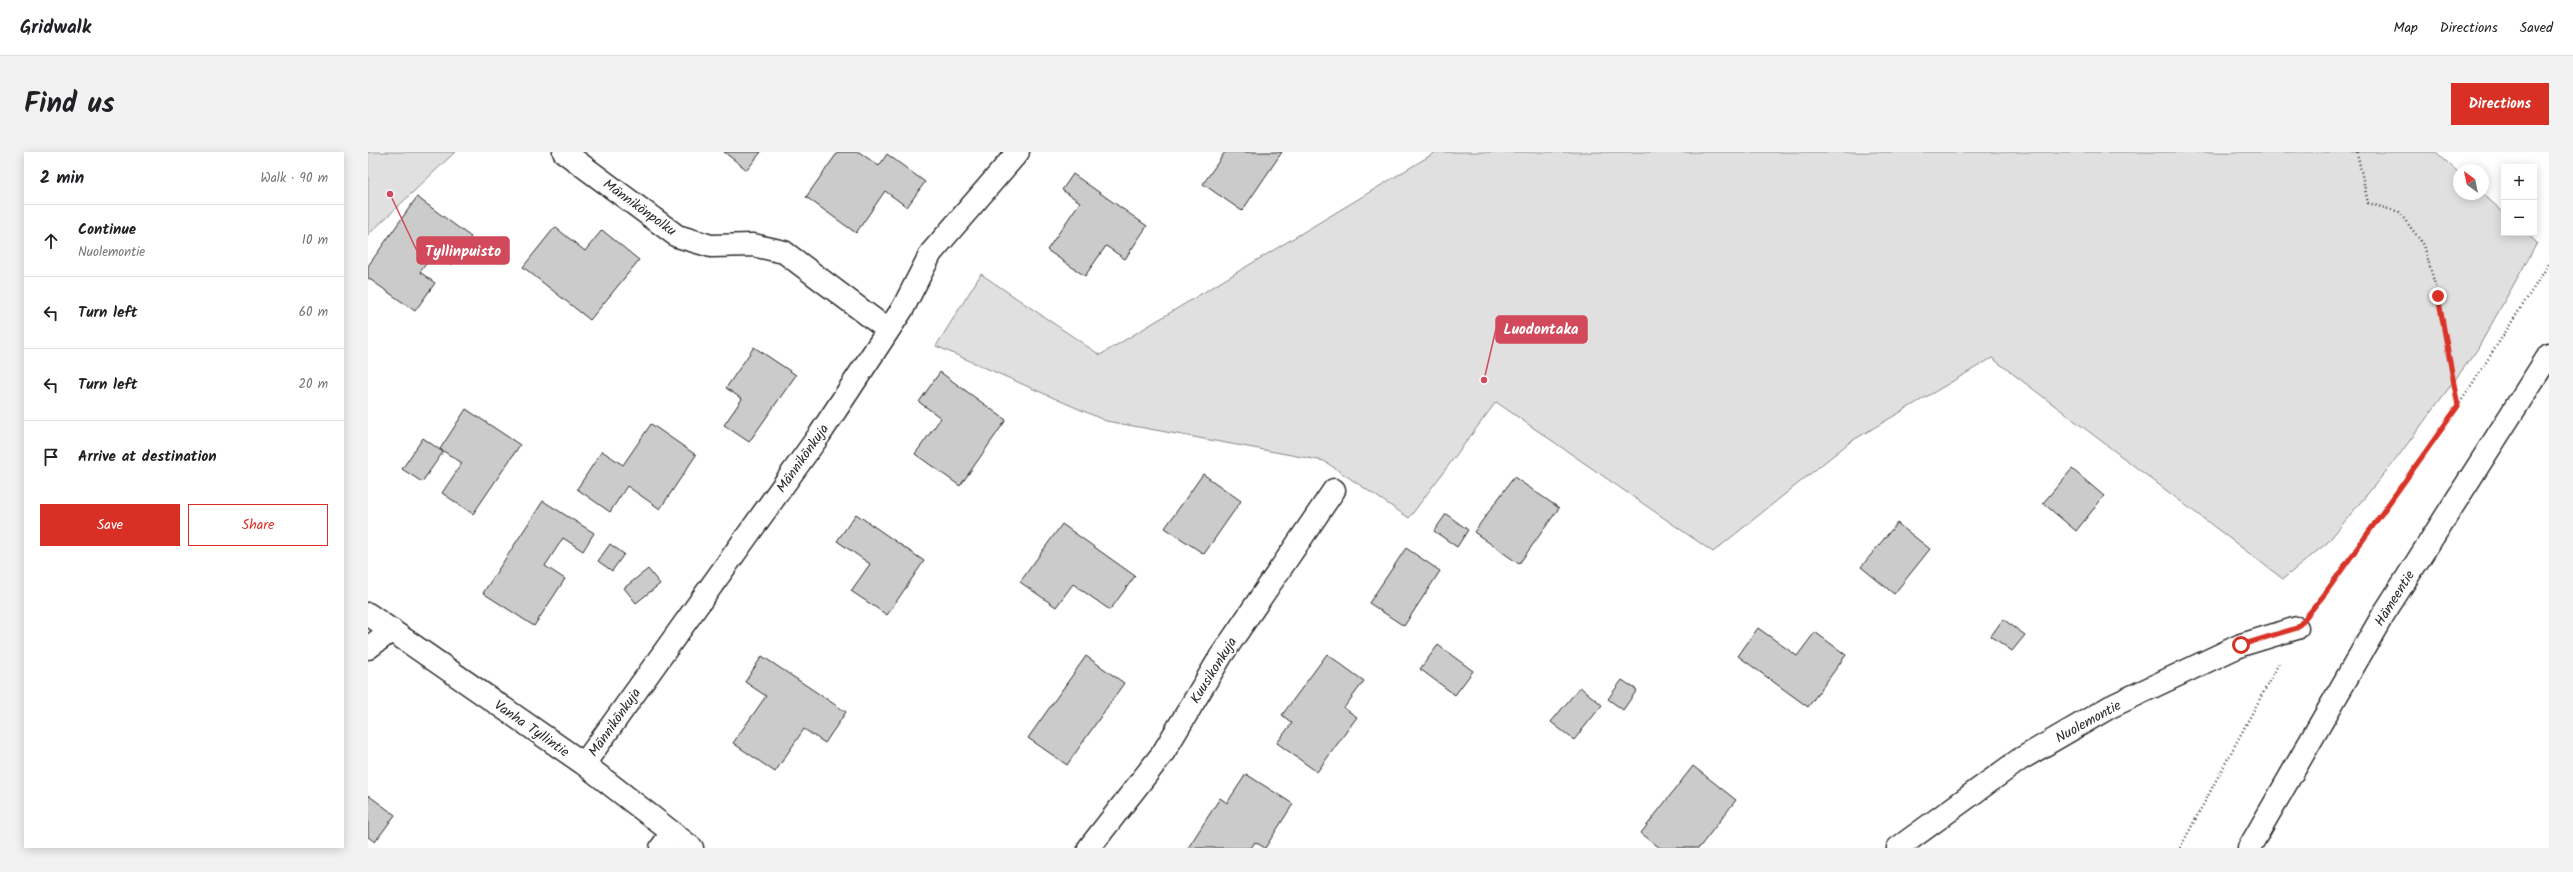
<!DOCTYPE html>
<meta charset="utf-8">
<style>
:root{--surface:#fff;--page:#f2f2f2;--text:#202124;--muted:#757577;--line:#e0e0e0;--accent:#d93025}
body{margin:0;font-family:Kalam,sans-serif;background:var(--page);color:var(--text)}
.controls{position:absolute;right:12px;top:12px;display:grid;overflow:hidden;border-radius:0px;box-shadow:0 2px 10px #0003}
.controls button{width:36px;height:36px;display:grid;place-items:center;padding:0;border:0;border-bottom:1px solid var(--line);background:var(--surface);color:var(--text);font:20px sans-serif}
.compass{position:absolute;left:2085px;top:12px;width:36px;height:36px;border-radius:50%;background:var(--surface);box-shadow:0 2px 10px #0003;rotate:327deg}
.stop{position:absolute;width:12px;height:12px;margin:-9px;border:3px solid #d93025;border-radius:50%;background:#fff}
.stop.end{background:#d93025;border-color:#fff;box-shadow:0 1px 4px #0008}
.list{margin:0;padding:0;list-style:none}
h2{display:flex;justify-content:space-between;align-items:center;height:52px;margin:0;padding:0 16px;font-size:17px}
h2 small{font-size:13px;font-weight:400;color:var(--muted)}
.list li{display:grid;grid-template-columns:26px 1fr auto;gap:12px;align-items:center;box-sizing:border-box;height:72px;padding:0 16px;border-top:1px solid var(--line)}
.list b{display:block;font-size:15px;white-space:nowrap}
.list p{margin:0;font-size:13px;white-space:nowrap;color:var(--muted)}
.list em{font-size:13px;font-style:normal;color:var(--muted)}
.actions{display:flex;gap:8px;padding:12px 16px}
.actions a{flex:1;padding:9px 0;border:1px solid var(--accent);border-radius:0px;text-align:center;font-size:14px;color:var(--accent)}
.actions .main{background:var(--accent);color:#fff}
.icon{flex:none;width:22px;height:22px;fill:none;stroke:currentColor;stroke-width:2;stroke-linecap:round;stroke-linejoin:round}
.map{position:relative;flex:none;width:2181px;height:696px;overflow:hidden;border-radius:0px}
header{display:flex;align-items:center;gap:24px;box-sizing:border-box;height:56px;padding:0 20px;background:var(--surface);border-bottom:1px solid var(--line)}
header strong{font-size:19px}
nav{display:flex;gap:22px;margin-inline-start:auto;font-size:14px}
.intro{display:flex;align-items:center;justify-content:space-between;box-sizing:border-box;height:96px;padding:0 24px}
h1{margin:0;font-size:28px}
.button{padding:10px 18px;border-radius:0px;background:var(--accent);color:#fff;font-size:14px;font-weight:700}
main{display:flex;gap:24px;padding:0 24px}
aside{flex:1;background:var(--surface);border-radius:0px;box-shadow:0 2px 10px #0003}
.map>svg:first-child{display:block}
.green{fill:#e0e0e0;stroke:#868686}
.building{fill:#cbcbcb;stroke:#2b2b2b}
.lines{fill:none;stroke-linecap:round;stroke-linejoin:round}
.minor-casing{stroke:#2b2b2b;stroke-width:25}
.highway-casing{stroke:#2b2b2b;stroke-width:25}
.path{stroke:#2b2b2b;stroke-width:2.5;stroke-dasharray:1 3;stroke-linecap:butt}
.minor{stroke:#fff;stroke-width:22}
.highway{stroke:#fff;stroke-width:22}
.route{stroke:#d93025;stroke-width:5}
.labels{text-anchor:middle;stroke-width:4;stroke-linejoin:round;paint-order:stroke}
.street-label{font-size:14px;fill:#2b2b2b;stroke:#fff}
.leader{fill:none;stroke:#d1495b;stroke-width:1.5}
.callout-dot{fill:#d1495b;stroke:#fff;stroke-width:1.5}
.callout{fill:#d1495b;stroke:#d1495b;stroke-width:1.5}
.callout-label{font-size:15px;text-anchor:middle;font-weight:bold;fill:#fff}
</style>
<header>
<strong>Gridwalk</strong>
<nav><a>Map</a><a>Directions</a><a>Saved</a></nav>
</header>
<div class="intro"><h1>Find us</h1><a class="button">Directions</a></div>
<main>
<aside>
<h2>2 min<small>Walk · 90 m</small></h2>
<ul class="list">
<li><svg class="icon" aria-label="ahead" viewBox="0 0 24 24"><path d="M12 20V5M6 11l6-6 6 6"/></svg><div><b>Continue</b><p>Nuolemontie</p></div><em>10 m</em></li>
<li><svg class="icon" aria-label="left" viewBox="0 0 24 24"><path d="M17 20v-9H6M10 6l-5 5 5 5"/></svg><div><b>Turn left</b></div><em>60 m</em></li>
<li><svg class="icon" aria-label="left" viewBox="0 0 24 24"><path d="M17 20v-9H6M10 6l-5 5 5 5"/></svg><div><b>Turn left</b></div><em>20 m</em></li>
<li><svg class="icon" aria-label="arrive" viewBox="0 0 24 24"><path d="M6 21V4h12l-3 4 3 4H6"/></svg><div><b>Arrive at destination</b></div></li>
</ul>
<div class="actions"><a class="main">Save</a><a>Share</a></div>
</aside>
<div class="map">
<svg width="2181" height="696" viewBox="0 0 2181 696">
<rect width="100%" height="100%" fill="#fff"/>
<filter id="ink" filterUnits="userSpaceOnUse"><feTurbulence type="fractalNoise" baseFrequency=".025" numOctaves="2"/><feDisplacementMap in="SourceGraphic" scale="8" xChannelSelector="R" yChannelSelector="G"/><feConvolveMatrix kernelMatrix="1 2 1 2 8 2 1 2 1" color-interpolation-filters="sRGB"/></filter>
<g filter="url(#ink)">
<path class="green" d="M0,0H87L0,83Z
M1068,0H2068L2091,21V42H2115L2136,61V81H2158L2169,91L2109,198L2029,306L1959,391L1915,427L1624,206L1482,290L1345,400L1128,250L1041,366L956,309L738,269L568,194L613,122L732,203Z"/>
<path class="building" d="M356,0H393L379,18Z
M470,0H491L511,14L519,2L557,30L539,55L517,39L488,81L438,45Z
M857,0H914L874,59L835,32Z
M705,22L779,74L757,107L738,94L717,124L679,98L712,50L694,38Z
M49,45L103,85L83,113L66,101L52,120L67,131L47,159L0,126V114Z
M187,75L217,99L234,78L271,108L222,168L155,115Z
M386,195L428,223L381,290L356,273L374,247L358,236Z
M572,220L638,268L592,334L547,302L573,266L551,250Z
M98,257L152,293L105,362L74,341L94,311L72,297Z
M283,272L328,303L292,357L259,334L242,360L209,337L234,299L255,313Z
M55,286L75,300L54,330L34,317Z
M1704,317L1736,344L1708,379L1675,351Z
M835,322L873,349L836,402L797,376Z
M1146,325L1191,356L1151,412L1106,380Z
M175,349L226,381L215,399L195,386L177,414L197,427L166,474L115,441Z
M488,362L556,409L519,463L483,439L502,412L469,389Z
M1078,362L1100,378L1089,395L1066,379Z
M1529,371L1562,397L1526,442L1493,415Z
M694,372L767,424L742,458L705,432L688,455L652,430Z
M242,392L256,402L244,419L230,409Z
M1038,396L1072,419L1036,474L1001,451Z
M280,417L292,432L268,451L256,436Z
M1635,467L1657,483L1644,499L1623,484Z
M1390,476L1429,504L1447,480L1478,503L1440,555L1370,504Z
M1070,493L1105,519L1087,543L1052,517Z
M959,502L996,529L976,556L989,565L949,620L909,591L924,571L914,563Z
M394,504L478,560L457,591L436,577L407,620L365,591L398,544L377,530Z
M718,504L756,531L699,613L660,586Z
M1254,528L1269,538L1255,558L1240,547Z
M1212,535L1234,553L1206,588L1183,570Z
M1325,614L1368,648L1331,696H1292L1273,681Z
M878,622L925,652L897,696L887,690L883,696H820L852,646L859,651Z
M0,643L27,663L7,690L0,685Z"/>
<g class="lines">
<defs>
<path id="minor" d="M196,0L309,84L343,94L385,93L416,100L520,178
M0,462L216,612L324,696
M0,496L24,478
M216,612L452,282L535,156L563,101L650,0
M293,696L304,681
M721,696L795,601L853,504L966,338
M1530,696L1651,608L1742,555L1873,493L1929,476"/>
<path id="highway" d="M1881,696L2015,463L2181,203"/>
</defs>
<use href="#minor" class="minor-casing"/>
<use href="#highway" class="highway-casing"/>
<path class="path" d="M1989,0L2000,51L2031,60L2056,93L2070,144L2090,254
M1945,456L2090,254L2181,112
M1812,696L1911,511"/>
<use href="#minor" class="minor"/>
<use href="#highway" class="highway"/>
</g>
</g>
<g class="lines" filter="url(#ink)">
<path class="route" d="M1873,493L1929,476L1956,443L2090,254L2070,144"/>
</g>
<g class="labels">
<g class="street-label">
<text transform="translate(272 55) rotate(36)" y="5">Männikönpolku</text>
<text transform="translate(434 306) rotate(-55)" y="5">Männikönkuja</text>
<text transform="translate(2026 446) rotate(-58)" y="5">Hämeentie</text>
<text transform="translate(845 518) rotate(-58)" y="5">Kuusikonkuja</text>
<text transform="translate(1720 569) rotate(-29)" y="5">Nuolemontie</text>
<text transform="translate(246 570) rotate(-55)" y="5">Männikönkuja</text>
<text transform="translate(164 576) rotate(35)" y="5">Vanha Tyllintie</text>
</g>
</g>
<path class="leader" d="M22 42L49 99M1116 228L1128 177"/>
<g class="callout-dot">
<circle cx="22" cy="42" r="4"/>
<circle cx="1116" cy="228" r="4"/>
</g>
<g class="callout">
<rect x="49" y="85" width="92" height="27" rx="4"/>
<rect x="1128" y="164" width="91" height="27" rx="4"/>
</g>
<g class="callout-label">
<text x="95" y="104">Tyllinpuisto</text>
<text x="1173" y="182">Luodontaka</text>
</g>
</svg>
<div class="controls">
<button>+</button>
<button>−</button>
</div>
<svg class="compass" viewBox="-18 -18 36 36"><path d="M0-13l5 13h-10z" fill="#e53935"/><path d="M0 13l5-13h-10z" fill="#757577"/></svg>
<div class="stop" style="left:1873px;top:493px"></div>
<div class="stop end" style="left:2070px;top:144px"></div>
</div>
</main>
